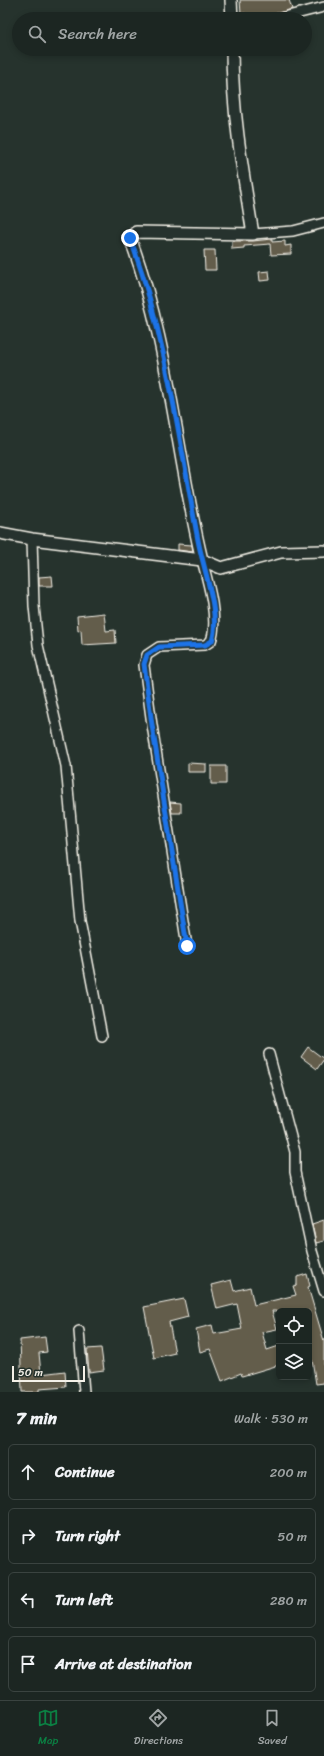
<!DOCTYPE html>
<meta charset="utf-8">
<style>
:root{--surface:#1c2622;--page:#252e2a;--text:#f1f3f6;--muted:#a0a5a5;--line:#3a4340;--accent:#0b8043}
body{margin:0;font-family:Sriracha,sans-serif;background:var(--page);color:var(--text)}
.controls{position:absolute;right:12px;bottom:12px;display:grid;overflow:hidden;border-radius:6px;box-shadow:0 2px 6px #0003}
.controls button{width:36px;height:36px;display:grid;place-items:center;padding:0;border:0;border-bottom:1px solid var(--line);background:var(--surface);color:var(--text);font:20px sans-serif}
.scale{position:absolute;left:12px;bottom:10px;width:73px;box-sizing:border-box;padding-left:4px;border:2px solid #f4f1e8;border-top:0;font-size:11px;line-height:14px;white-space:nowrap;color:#f4f1e8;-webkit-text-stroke:3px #26332d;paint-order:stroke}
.stop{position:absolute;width:12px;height:12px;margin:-9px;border:3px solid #1a73e8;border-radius:50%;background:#fff}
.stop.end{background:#1a73e8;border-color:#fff;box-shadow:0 1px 4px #0008}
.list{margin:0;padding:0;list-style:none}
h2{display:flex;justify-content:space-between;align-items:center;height:52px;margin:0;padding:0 16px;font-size:17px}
h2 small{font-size:13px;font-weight:400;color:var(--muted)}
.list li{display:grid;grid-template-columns:26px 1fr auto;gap:12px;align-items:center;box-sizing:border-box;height:56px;margin:0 8px 8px;padding:0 8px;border:1px solid var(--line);border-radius:6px}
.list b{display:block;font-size:15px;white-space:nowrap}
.list em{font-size:13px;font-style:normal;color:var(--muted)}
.icon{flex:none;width:22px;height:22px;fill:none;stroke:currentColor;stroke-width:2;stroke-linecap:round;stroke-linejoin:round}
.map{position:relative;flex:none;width:324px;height:1392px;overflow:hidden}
.search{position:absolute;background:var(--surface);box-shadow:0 2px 6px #0003;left:12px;right:12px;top:12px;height:44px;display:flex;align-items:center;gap:10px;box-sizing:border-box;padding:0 14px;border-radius:22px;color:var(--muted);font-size:15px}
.sheet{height:308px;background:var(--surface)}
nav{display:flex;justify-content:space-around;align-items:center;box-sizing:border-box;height:56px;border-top:1px solid var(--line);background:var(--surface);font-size:11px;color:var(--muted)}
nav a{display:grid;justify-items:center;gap:2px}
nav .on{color:var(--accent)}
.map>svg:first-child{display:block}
.building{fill:#645d4c;stroke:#f4f1e8}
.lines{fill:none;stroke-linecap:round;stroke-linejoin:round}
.minor-casing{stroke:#f4f1e8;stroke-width:12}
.tertiary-casing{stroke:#f4f1e8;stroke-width:14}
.minor{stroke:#26332d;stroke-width:9}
.tertiary{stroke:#26332d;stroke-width:11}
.route{stroke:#1a73e8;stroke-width:5}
</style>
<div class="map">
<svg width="324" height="1392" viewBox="0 0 324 1392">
<rect width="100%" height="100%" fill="#26332d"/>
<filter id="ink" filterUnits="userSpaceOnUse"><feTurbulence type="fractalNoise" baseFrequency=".025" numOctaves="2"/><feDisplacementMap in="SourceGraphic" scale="8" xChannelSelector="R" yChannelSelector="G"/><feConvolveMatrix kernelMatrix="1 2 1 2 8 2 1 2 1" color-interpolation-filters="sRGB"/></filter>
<g filter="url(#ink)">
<path class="building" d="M240,0H289L292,9L272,15L246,18L245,13L241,14Z
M272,239V242L285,241V246L291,245V254L271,255L270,244L244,246V248L232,249V241H253Z
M204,250H215L216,270H205Z
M269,271L270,280L260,281L259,272Z
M178,544L192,545L193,552L178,550Z
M52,576L53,586H39V577Z
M104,613L106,631L115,630L116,643L82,645L81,630L78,631L77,616Z
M188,763L206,764V772H188Z
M211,766H226V784H211Z
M170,802L181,803V813H172Z
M308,1047L324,1059L317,1069L301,1057Z
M324,1220V1241L316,1243L312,1224Z
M307,1274L310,1286L308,1287L324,1341V1383L316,1384L312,1360L309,1361V1311H272L277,1329L262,1332L267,1350L279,1346V1365L242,1376L241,1373L222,1381L210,1349L200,1352L196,1329L212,1325L214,1334L242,1329L237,1304L217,1309L211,1285L231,1280L234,1291L250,1287L254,1305L296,1295L293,1286L297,1285V1277Z
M184,1299L188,1317L169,1322L175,1353L154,1358L144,1307Z
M45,1337L47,1352L39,1353L41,1374L65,1371L66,1387L39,1389V1392H22L20,1340Z
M101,1348L104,1370L89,1372L87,1349Z"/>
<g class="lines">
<defs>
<path id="minor" d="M276,19L324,7
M253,234L293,231L324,223
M32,539L34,606L38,645L66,766L80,921L102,1036
M187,946L152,725L144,665L147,655L159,647L205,645L211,641C219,620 208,582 202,560
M269,1054L295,1152V1172L312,1251L324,1291
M79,1331L84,1392"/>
<path id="tertiary" d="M231,0L232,19
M0,533L32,539L202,560L221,568L281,552L324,551
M202,560C176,453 169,341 130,238L136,232L253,234C243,173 232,111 232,49"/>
</defs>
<use href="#minor" class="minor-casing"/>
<use href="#tertiary" class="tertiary-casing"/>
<use href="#minor" class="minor"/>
<use href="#tertiary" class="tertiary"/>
</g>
</g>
<g class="lines" filter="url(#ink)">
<path class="route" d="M130,238C166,334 179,439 198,540C203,568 221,614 212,641L205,645L159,647L147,655L144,664L152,725L187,946"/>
</g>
</svg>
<div class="controls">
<button><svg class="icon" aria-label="locate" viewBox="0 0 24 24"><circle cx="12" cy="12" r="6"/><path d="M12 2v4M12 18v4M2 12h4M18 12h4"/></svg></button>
<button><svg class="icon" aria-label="layers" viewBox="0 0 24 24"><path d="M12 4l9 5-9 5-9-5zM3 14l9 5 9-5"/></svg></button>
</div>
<div class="scale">50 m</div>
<div class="stop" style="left:187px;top:946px"></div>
<div class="stop end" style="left:130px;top:238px"></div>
<div class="search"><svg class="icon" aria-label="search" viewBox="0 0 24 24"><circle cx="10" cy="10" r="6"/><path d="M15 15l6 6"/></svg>Search here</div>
</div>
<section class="sheet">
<h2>7 min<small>Walk · 530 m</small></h2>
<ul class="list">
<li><svg class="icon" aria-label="ahead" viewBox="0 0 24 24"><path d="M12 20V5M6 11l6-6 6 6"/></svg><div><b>Continue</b></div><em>200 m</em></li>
<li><svg class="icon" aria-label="right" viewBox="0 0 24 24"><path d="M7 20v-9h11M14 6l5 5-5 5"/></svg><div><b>Turn right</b></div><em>50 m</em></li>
<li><svg class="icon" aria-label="left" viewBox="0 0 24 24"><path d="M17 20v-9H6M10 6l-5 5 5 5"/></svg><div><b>Turn left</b></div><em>280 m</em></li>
<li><svg class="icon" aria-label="arrive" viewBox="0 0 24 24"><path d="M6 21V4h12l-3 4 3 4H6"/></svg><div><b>Arrive at destination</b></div></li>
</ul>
</section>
<nav>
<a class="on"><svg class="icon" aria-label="map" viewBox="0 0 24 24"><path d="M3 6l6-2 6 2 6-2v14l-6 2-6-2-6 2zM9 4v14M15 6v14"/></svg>Map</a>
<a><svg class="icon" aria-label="directions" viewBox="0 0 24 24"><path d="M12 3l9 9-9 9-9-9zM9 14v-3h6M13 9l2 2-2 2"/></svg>Directions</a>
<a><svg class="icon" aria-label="saved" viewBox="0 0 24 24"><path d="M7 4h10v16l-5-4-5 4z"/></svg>Saved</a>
</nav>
